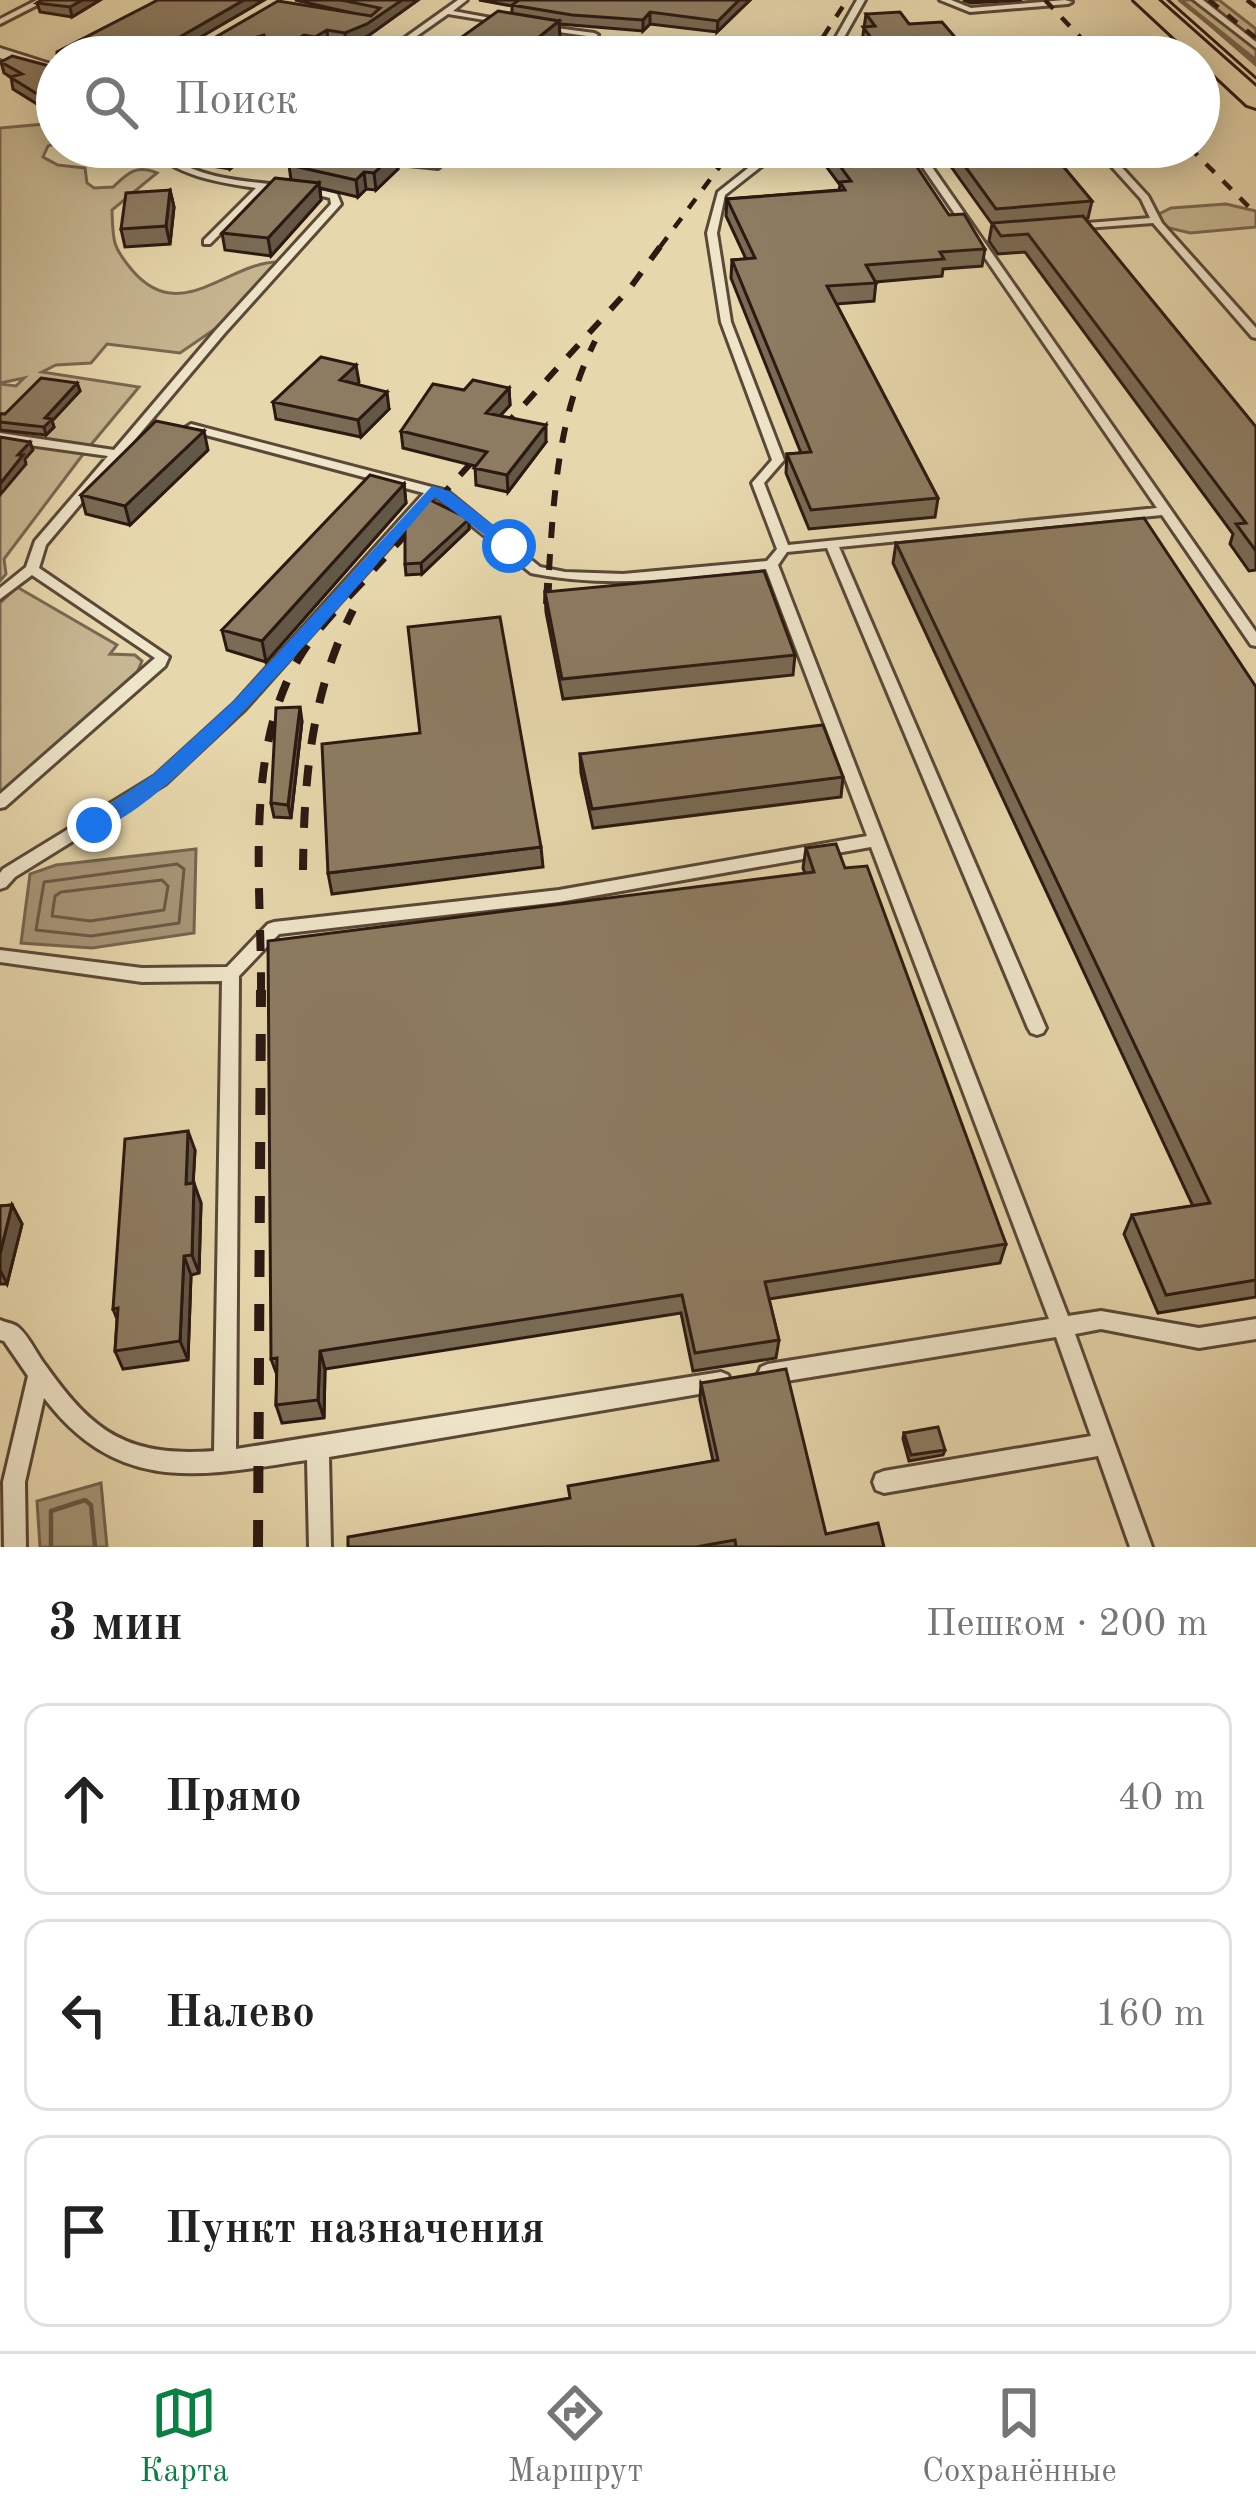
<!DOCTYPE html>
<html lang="ru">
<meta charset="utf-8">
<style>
:root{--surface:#fff;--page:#f2f2f2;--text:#222;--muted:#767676;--line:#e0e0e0;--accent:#0b8043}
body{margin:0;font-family:"Old Standard TT",serif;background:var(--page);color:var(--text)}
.stop{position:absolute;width:36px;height:36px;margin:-27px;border:9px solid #1a73e8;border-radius:50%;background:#fff}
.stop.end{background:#1a73e8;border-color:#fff;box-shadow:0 3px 12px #0008}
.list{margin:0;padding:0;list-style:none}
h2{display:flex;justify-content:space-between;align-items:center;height:156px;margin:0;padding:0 48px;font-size:51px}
h2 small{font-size:39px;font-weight:400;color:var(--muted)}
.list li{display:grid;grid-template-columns:78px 1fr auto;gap:36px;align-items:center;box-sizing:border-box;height:192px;margin:0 24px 24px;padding:0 24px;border:3px solid var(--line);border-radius:24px}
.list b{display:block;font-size:45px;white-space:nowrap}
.list em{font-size:39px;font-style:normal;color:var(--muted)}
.icon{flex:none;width:66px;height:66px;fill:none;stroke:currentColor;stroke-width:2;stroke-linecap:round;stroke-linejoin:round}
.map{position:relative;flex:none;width:1256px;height:1547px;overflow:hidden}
.search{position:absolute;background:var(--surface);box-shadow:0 6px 30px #0003;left:36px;right:36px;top:36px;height:132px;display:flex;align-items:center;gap:30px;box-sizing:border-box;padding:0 42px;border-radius:66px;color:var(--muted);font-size:45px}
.sheet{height:804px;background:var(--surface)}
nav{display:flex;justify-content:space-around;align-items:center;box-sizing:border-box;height:168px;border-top:3px solid var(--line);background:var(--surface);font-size:33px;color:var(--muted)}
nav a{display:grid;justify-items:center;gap:6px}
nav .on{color:var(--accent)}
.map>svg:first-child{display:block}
.green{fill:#c7b792;stroke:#796852;stroke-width:3}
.water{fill:#a79678;stroke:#75644f;stroke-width:3}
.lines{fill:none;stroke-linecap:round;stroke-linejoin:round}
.shore-far1{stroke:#695845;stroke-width:3}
.shore{stroke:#695845;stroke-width:4.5}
.stream{stroke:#75644f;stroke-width:4.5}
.service-casing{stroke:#5a4838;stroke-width:6}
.minor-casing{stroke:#5a4838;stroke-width:6}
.primary-casing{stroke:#2b1912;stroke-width:6}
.service{fill:#efe5c9;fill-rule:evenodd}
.minor{fill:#efe5c9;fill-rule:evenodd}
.primary{fill:#e7d7ac;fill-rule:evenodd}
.tram{stroke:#2b1912;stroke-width:3}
.rail-far3{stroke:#2b1912;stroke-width:4.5;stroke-dasharray:12 12;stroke-linecap:butt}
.rail-far2{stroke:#2b1912;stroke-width:6;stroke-dasharray:16 16;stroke-linecap:butt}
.rail-far1{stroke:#2b1912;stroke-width:8;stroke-dasharray:21 21;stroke-linecap:butt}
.rail{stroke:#2b1912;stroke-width:10;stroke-dasharray:27 27;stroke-linecap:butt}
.wall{fill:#796b54;stroke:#2b1912;stroke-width:3}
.shaded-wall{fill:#635745;stroke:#2b1912;stroke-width:3}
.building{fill:#8d7c62;stroke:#2b1912;stroke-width:3}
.route{fill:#1a73e8}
</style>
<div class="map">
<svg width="1256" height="1547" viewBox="0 0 1256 1547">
<rect width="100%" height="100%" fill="#e7d7ac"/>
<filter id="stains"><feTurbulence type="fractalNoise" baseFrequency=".00167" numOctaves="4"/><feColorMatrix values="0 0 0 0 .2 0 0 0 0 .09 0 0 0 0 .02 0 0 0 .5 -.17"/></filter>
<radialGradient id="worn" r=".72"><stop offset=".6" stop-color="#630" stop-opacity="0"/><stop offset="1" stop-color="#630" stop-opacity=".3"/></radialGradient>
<path class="green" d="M1181,0H1219L1256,29V65Z
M57,123V143L48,146L43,157L58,165L85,168L87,183L94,188L113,187C127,174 135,164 157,173L112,210C113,241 112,246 132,270C180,327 228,262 278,262L277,270L225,322L180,353L107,344L91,363L56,365L42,372L139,387L89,447L0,431V384L16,386L24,378L0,383V128Z
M1226,204L1256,211V227L1190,233L1165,227L1157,215L1171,208Z
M0,440L84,453L4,559L6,574L0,581Z
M17,587L117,645L110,654L135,655L142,661L136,675L0,797V603Z"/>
<path class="water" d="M196,849L194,933L92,948L21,943L30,874L56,865Z
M101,1483L107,1547H40L37,1501Z"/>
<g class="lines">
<path class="shore-far1" d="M177,864L184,869L179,923L91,936L36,930L44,882Z
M162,880L168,886L164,910L90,921L52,916L55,896L61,892Z"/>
<path class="shore" d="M51,1547V1511L85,1500L91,1505L95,1547"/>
<path class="stream" d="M1180,0L1256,61"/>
<defs>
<path id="service" d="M37,0H47L0,24V19Z
M458,0H467L453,11L507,21L503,23L448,14L387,57H378Z
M857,0H865L843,39L855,57H847L835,39Z
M940,0H951L971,8L1065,0L1072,2L1068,4L970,12Z
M1194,0H1203L1256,42V48Z
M541,26L594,33L598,35L572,57H563L587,36L544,30L540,28Z
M1005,48H1011L1018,57H1010Z
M148,147H157C206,191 278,178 337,194L341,204L224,334L46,545L39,568L169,657L165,666L5,807L0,808V794L155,658L32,575L0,599V588L26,567L35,541L108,456L0,441V433L114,450L216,330L331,204L330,198L322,196L265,189L210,244H204V240L256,188C217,182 176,176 148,147Z
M244,147L319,151L324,154L319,157L248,150Z
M454,147H463L438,168L379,162L374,159L379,156L436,162Z
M828,147H857L853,150L772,158L725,195L717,233L731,322L784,460L764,483L788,545L1157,508L909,147H918L1256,632V646L1251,645L1162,515L839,547L1046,1028L1043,1033L1037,1035L1031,1033L1028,1028L827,548L787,552L778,565L1068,1316L1101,1311L1199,1328L1256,1319V1339L1199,1348L1101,1329L1075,1334L1152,1547H1130L1098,1456L884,1493L876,1490L873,1482L876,1474L884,1471L1091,1436L1056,1337L768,1384L761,1381L758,1374L761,1367L768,1364L1049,1319L871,847L559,902L279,934L239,976L236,1449L721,1372L728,1375L731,1382L728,1389L329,1457L331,1547H309L307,1460C200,1476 119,1496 44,1398L25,1482L26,1547H4L3,1482L28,1376L4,1341L0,1340V1320C6,1323 13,1323 18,1327C29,1336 37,1355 46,1366C94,1434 129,1457 214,1451L222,981L142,982L0,962V950L142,968L227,967L268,924L274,922L559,890L867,836L766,569C689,577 613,589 536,574L531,573L435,496L245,709L165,784L15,877L6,887L0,889V873L3,869L155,776L235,703L424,493L187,430L185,428L191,424L447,491L540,567L565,572L623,574L767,561L777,549L752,483L772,460L721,322L707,233L718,192L766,154Z
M1094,147H1103L1148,196L1162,223L1256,328V338L1252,337L1153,223L1072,229V225L1075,224L1150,218L1141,199Z"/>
<path id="minor" d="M0,48L57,66V76L0,58Z"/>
<path id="primary" d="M1134,0H1158L1256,87V108L1247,105Z"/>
</defs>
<use href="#service" class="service-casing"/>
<use href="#minor" class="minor-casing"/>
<use href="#primary" class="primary-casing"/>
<use href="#service" class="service"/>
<use href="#minor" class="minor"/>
<use href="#primary" class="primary"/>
<path class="tram" d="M1168,0L1256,78"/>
<path class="rail-far3" d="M1045,0L1099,57
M1209,0L1256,38
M1247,0L1256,7
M810,57L847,0
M1189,147L1256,214
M660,247L734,147"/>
<path class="rail-far2" d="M374,570L630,288L662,244
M549,570C554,491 559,413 595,341"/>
<path class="rail-far1" d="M547,604L549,567
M303,870C304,778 311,693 353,610
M261,993C262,887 243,753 299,658C319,624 350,596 376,567"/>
<path class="rail" d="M258,1547L261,990"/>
</g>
<path class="wall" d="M42,0H100L72,17L40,12L37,3Z
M158,0H264L180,49H195L352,13L295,0H418L368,36L346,45L328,41L316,48L306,46L287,57H270L266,46L229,57H57Z
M479,0H750L717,32L650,24L643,31L559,24L560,36L534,57H434L512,14V6Z
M963,0H1022L971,3Z
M866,14L909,24L972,57H872L862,42Z
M1,62L57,68V64V105L45,109L13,89L11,77L4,73Z
M189,147H246L247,154L230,169L192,163Z
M309,147H435L426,154L396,152L398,169L376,190L366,189L358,197L320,188L321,200L271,256L225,250L222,233L291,180L289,165Z
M581,147H636L614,165L581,158Z
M821,147H889L903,165L949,215L985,249L982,266L943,269L942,276L876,282L874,301L836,304L938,498L935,517L809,529L786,473L787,454L801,453L731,278L732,260L746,259L726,216L727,199L839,190L840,185L820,158Z
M937,147H1058L1056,158L1092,201L1088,218L1085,219L1256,427V570L1249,571L1230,544L1233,534L1025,252L998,254L989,241L992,224Z
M170,190L174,207L170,244L125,247L121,229Z
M359,382L356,384L389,409L361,437L276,419L273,402Z
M77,383L80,391L52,421L54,427L46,435L0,430V414H5Z
M509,388L510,405L500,416L546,442L508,492L476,485L475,466L403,448L401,431L464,390Z
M208,450L130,525L86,514L81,495Z
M404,484L406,503L266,662L227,650L222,630Z
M469,519V529L422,574L406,575L405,564Z
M896,543L1256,687V1297L1158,1313L1124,1234L1132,1215L1193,1206L893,563Z
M545,592L795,655L793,675L563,699L546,612Z
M302,721L291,818L274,817L271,803Z
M580,754L843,777L841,797L593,828L581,773Z
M541,847L543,867L332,894L328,873Z
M806,848L845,868L1006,1244L1000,1263L769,1299L779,1340L776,1358L693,1371L681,1313L325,1369L324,1418L282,1423L276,1405L277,1375L271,1359L805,873L803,868Z
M195,1150L193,1183L201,1203L199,1273L191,1275L188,1360L123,1369L115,1351L117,1319L113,1309Z
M12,1205L22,1224L7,1284H0V1206Z
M701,1383L826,1534L884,1547H348L569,1499L713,1461L700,1400Z
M904,1433L945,1450L943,1455L909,1461L903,1439Z"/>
<path class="shaded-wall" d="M82,0H100L72,17L70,7Z
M244,0H264L173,53L169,48L171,42Z
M402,0H418L368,36L346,45L345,33Z
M739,0H750L717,32L718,21Z
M650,12V24L643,31V20Z
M559,21L560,36L534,57H514Z
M327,30L328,41L316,48L315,37Z
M264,35L266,46L229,57H189Z
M304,35L306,46L287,57H273L272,53Z
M118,49L120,57H102Z
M57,92V105L45,109L42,97Z
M234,147H246L247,154L230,169L227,152Z
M620,147H636L614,165V151Z
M396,152L398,169L376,190L374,173Z
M364,172L366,189L358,197L356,180Z
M319,183L321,200L271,256L268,238Z
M170,190L174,207L170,244L166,226Z
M356,365L359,382L343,398L340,380Z
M77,383L80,391L52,421L54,427L46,435L44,427L45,418Z
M509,388L510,405L487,430L486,413Z
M387,392L389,409L361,437L358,420Z
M546,425V442L508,492L507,475Z
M204,431L208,450L130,525L125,506Z
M30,442L33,450L25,459L26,464L0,495V484L18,455Z
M404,484L406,503L266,662L262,641Z
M469,519V529L422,574L421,563Z
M300,707L302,721L291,818L288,805Z
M188,1131L195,1150L192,1204L186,1184Z
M194,1183L201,1203L199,1273L192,1255Z
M12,1205L22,1224L7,1284L0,1270V1254Z
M184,1256L191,1275L188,1360L180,1341Z
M320,1351L325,1369L324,1418L318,1400Z"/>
<path class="building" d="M42,0H82L70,7L37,3Z
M158,0H244L171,42L169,48L195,49L278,1L371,16L380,8L341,0H402L367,24L345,33L327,30L315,37L304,35L272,53L264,35L189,57H154L118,49L102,57H57V52Z
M519,0H739L718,21L650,12L643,20L572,15L512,5Z
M498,11L559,21L514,57H434Z
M900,12L909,24L942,22L972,57H885L863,27L875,26L866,14Z
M12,56L57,68V64V92L42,97L10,77L22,74L1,62Z
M192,147H234L227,152Z
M309,147H343L396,152L374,173L364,172L356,180L289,165Z
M594,147H620L614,151Z
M826,147H889L903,165L915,164L949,215L964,214L985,249L940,252L944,259L866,265L876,283L827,286L938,498L811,510L787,454L811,452L732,260L755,258L727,199L845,190L840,182L851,181Z
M951,147H1047L1092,201L996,209Z
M275,178L319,183L268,238L222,233Z
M170,190L166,226L121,229L126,193Z
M1083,216L1256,427V551L1236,524L1246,523L1028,234L1001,236L992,223Z
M321,357L356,365L340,380L387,392L358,420L273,402Z
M41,378L77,383L45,418L52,419L44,427L0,422V414H5Z
M473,380L509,388L486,413L546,425L507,475L474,468L487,452L401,431L433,384L464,390Z
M156,421L204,431L125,506L81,495Z
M0,437L30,442L18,455H23L0,484Z
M370,475L404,484L262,641L222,630Z
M428,499L469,519L421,563L405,564V525Z
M1144,518L1256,687V1280L1166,1295L1132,1215L1210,1203L896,543Z
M764,571L795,655L562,679L545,592Z
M500,617L541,847L328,873L322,744L420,733L408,627Z
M300,707L288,805L271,803L276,708Z
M823,725L843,777L592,809L580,754Z
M836,844L845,868L867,866L1006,1244L765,1282L779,1340L695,1353L682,1295L320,1351L318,1400L276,1405L277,1358L271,1359L268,941L814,872L806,848Z
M188,1131L186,1184L194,1183L192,1255L184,1256L180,1341L115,1351L118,1308L113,1309L125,1139Z
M12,1205L0,1254V1206Z
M786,1369L826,1534L878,1523L884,1547H736L735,1540L696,1547H348V1537L570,1498L568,1486L718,1460L701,1383Z
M938,1427L945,1450L911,1455L904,1433Z"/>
<path class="route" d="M432,486L449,491L515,542V550H504L435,497C387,551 148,841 86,830V820L153,775L234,701Z"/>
<rect width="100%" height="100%" filter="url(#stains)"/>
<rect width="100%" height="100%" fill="url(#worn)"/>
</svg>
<div class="stop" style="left:509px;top:546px"></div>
<div class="stop end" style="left:94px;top:825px"></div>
<div class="search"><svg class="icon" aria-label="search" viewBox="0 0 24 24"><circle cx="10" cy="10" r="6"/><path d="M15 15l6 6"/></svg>Поиск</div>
</div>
<section class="sheet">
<h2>3 мин<small>Пешком · 200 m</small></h2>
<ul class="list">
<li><svg class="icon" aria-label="ahead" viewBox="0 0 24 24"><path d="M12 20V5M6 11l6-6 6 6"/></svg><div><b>Прямо</b></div><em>40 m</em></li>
<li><svg class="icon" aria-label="left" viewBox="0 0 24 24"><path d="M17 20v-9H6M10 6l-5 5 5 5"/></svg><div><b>Налево</b></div><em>160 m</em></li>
<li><svg class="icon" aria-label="arrive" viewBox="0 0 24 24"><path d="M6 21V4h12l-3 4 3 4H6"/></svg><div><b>Пункт назначения</b></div></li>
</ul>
</section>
<nav>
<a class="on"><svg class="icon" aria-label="map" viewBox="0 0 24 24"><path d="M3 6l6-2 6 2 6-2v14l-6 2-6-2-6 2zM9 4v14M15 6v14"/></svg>Карта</a>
<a><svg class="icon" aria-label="directions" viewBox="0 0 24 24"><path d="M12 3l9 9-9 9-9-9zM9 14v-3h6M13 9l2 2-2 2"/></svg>Маршрут</a>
<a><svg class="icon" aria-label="saved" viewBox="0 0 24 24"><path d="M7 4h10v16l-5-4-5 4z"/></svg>Сохранённые</a>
</nav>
